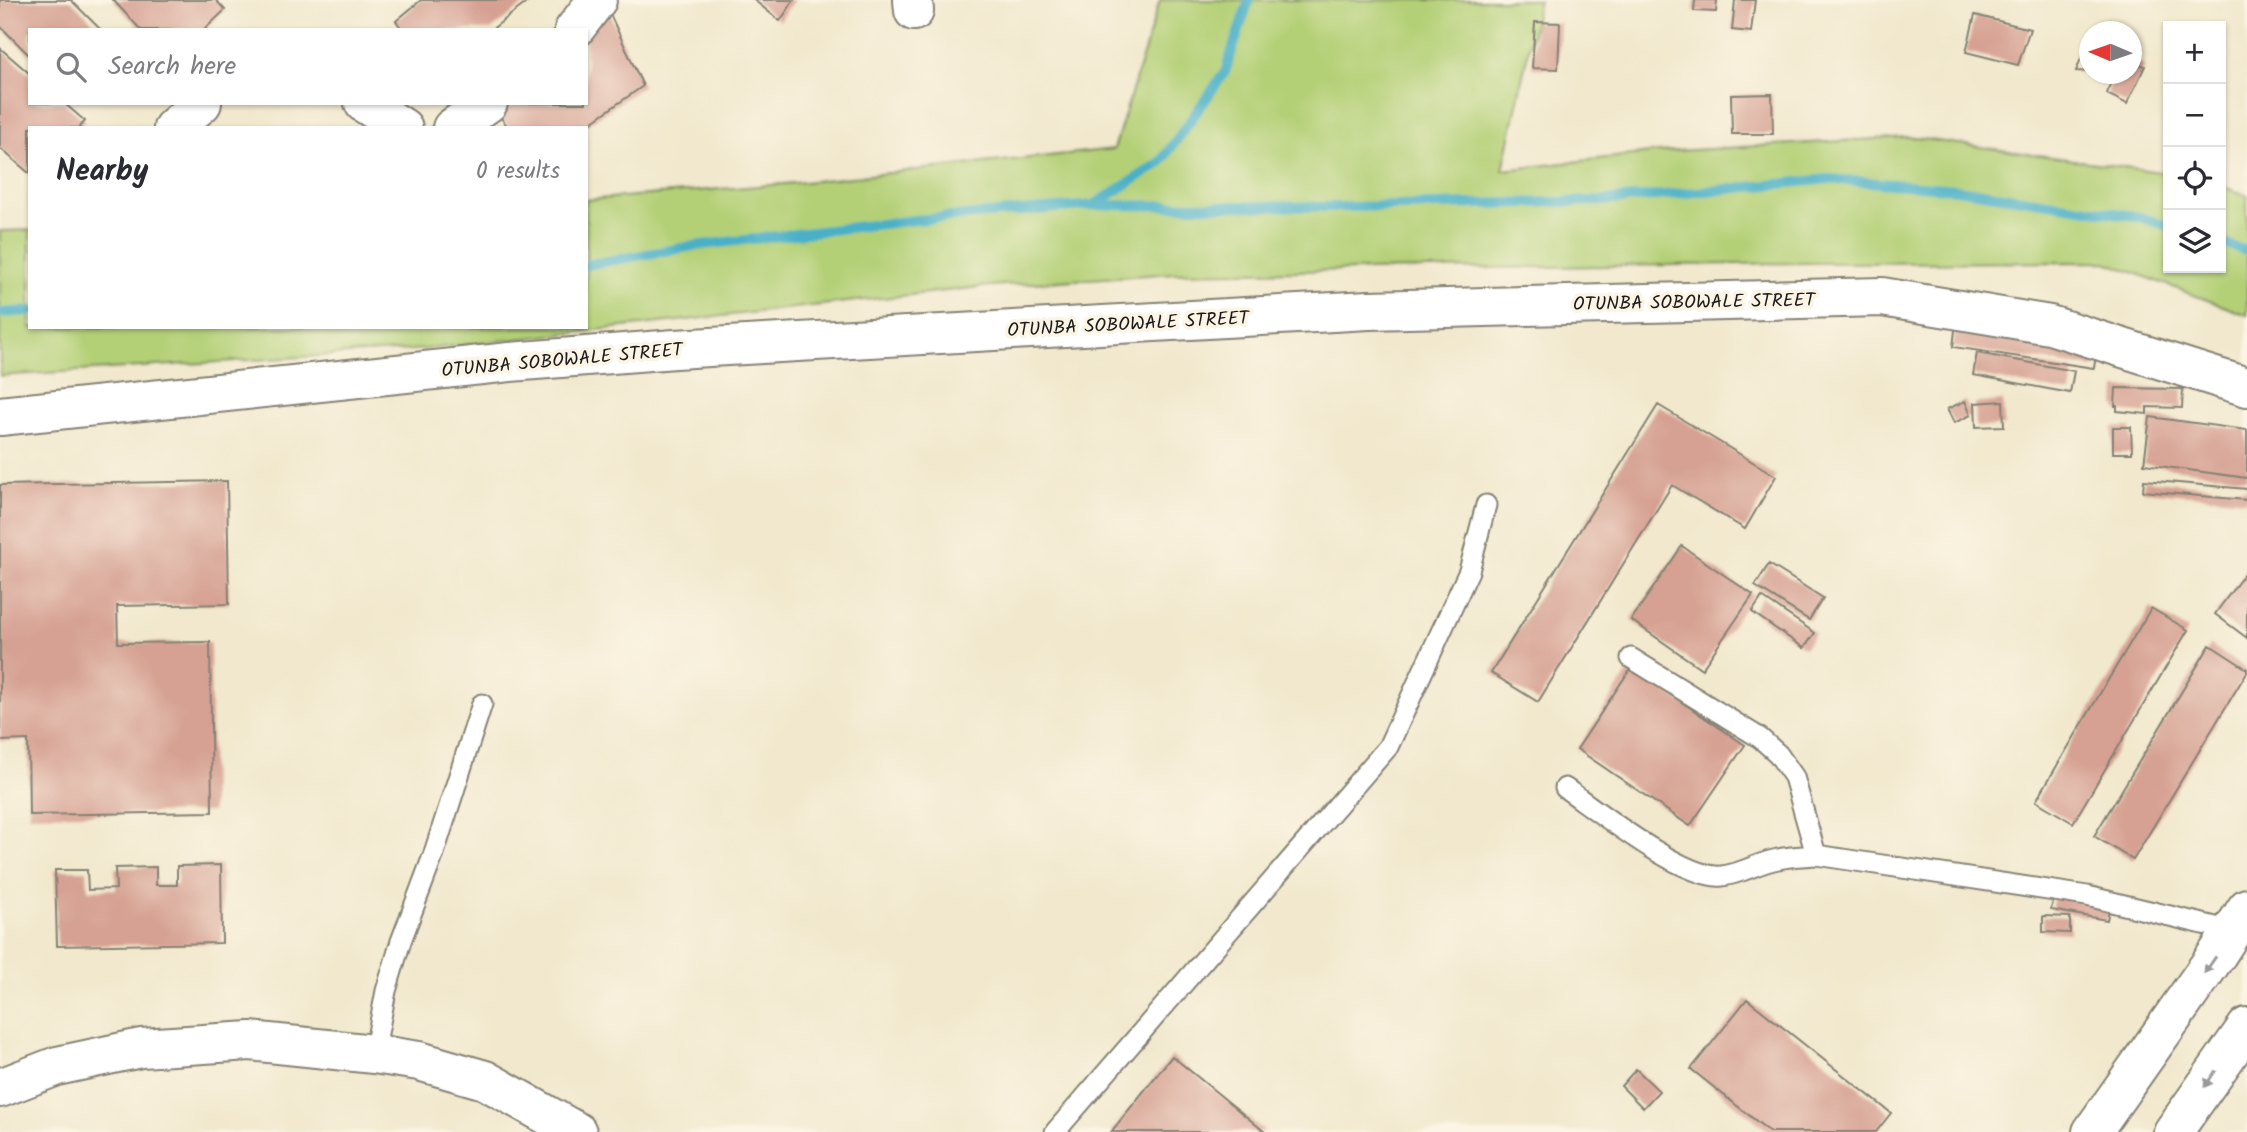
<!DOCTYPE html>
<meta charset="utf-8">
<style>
:root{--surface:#fff;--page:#f2f2f3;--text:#2b2b33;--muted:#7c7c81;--line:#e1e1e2}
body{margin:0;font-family:Kalam,sans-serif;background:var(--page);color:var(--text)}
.controls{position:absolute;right:21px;top:21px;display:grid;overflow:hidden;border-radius:0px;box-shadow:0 2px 5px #0004}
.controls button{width:63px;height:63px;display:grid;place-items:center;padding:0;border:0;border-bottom:2px solid var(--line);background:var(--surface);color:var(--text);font:35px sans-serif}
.compass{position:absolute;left:2079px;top:21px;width:63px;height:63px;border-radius:50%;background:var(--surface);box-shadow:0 2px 5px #0004;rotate:272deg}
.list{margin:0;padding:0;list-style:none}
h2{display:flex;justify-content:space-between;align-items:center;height:91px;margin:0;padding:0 28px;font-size:30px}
h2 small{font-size:23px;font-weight:400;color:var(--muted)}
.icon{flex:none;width:38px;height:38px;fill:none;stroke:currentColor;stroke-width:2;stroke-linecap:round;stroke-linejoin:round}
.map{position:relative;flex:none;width:2247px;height:1132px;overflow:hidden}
.search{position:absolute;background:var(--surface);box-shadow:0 2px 5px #0004;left:28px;top:28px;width:560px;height:77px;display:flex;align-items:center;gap:18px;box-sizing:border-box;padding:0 24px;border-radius:0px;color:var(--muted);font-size:26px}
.panel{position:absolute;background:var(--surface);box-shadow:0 2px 5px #0004;left:28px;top:126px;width:560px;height:203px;border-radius:0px}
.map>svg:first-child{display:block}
.green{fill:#b4d077;stroke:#68764a;stroke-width:2}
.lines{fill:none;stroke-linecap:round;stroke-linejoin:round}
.stream{stroke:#48b0c7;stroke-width:10}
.building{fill:#d6a193}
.lane-casing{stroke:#868274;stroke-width:23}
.street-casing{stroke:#868274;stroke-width:42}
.primary-casing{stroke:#868274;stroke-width:42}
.highway-casing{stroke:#868274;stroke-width:42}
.lane{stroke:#fff;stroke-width:19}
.street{stroke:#fff;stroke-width:38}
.primary{stroke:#fff;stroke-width:38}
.highway{stroke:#fff;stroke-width:38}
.oneway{fill:#999}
.labels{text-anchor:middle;stroke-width:7;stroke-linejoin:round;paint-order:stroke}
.street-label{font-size:19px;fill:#1c1c1c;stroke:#fcf5e5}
</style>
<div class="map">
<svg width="2247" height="1132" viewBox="0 0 2247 1132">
<rect width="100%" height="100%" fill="#fcf5e5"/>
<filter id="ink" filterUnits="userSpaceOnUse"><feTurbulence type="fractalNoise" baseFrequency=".0143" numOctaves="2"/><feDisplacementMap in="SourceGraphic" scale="14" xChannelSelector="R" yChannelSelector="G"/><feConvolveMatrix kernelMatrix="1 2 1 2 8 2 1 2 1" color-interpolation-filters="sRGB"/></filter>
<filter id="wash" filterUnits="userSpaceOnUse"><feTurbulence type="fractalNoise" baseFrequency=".00686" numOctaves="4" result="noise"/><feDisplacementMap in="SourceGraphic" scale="28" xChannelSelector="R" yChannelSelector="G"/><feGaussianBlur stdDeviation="1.57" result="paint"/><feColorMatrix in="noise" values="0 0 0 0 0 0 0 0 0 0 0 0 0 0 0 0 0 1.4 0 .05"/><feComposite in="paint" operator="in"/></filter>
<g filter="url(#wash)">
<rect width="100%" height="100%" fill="#f1e8cd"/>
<path class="green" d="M1160,0H1539L1503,170L1659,152L1908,137L2168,173V268H2221V186L2247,195V315L2106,262L1805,263L1175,273L990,286L427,349L0,376V231L30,230V327H586V200L795,183L1114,149Z"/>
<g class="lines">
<path class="stream" d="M1094,205L1160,163L1225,72L1249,0
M2221,243L2247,251
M586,265L693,246L915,220L1094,205L1350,207L1603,201L1829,179L1957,189L2140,217L2168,226
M0,313L30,311"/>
</g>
<g id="blocks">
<path class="building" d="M0,0H71L101,30H30V56L0,26Z
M113,0H216L225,10L204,30H141Z
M421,0H530L491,30H403L396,21Z
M754,0H794L780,21Z
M1695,0H1717L1716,12L1694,11Z
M1735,0H1755L1751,32L1732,30Z
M609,12L643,86L583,128H509L497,113L509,103H586V33Z
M1975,15L2030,29L2018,65L1966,52Z
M1535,22L1560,23L1558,69L1532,68Z
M2087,43L2090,44V72L2076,71Z
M0,48L30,74V103H64L85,121L79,128H30V174L0,148Z
M2132,61L2145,66L2127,104L2107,94L2113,74H2132Z
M1772,94L1773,134H1732L1731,95Z
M1956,322L2098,342L2094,368L1953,347Z
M1977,353L2074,371L2070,393L1973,375Z
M2116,388L2183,389L2182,408L2147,407V414L2117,411V406H2115Z
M1965,401L1971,415L1954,423L1947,409Z
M2003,401L2004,426L1976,427L1975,403Z
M1658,405L1776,476L1745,529L1672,485L1538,702L1491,673Z
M2150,417L2247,430V478L2144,464Z
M2113,427H2131L2132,453H2113Z
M2144,480L2247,489L2246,500L2143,491Z
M227,481L229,604L117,606L118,643L210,642L212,812L29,815L28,740L0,741V485Z
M1682,546L1753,595L1702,669L1631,620Z
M1769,564L1823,598L1809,620L1755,586Z
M2247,570V638L2215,614Z
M1762,597L1815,633L1804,648L1752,612Z
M2151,608L2188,630L2073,823L2036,801Z
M2210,645L2247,669V672L2133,860L2094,836Z
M1631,668L1745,745L1690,826L1577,749Z
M221,865L222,943L57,946L55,870H87L88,890L116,889L115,868L156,867V885H177V866Z
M2054,895L2110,905L2107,920L2051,910Z
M2043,916L2070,917V933L2043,932Z
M1747,999L1891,1113L1876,1132H1770L1691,1069Z
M1172,1056L1265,1132H1111Z
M1636,1069L1659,1091L1643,1108L1621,1086Z"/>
</g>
</g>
<g filter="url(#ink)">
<use href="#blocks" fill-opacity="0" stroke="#868274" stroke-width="2"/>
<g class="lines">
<defs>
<path id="lane" d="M1631,658L1760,738L1778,754L1794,777L1816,855
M1565,788C1598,811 1684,880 1722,876C1742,874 1759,862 1778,859C1790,856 1804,856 1816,855L2087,896L2232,931
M374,1054L386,991L401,941L433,856L482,704
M1055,1132L1388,747L1469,571L1486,505"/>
<path id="street" d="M913,0L914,11
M574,30L597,0
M364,103L403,128
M173,128L202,103
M452,128L488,103
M0,416L510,362L675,349L1369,310L1882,297L2050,325L2247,387
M0,1088L57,1066L141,1048L250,1041L374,1054L419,1061L485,1080L577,1132"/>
<path id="primary" d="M2092,1132L2218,953L2247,908"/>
<path id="highway" d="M2173,1132L2247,1027"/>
</defs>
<use href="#lane" class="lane-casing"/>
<use href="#street" class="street-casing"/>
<use href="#primary" class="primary-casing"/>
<use href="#highway" class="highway-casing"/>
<use href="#lane" class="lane"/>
<use href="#street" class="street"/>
<use href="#primary" class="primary"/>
<use href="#highway" class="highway"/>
</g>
<defs><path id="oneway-solid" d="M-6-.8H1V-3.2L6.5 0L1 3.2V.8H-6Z" transform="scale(1.75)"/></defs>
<g class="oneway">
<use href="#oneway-solid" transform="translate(2210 965) rotate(125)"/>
<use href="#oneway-solid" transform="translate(2210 1079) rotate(125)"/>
</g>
</g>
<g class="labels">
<g class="street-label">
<text transform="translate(1694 301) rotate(-1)" y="7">OTUNBA SOBOWALE STREET</text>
<text transform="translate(1128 323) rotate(-3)" y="7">OTUNBA SOBOWALE STREET</text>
<text transform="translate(562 359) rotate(-5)" y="7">OTUNBA SOBOWALE STREET</text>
</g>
</g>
</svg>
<div class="controls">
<button>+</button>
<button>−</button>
<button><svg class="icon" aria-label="locate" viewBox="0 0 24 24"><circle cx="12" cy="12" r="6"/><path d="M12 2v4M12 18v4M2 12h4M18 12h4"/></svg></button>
<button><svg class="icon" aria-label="layers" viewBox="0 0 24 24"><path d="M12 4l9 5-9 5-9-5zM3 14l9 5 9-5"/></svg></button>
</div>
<svg class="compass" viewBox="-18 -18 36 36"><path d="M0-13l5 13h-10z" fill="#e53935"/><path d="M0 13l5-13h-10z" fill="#7c7c81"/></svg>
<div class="search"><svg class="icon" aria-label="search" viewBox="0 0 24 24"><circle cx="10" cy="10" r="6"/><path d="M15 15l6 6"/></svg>Search here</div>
<section class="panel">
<h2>Nearby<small>0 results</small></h2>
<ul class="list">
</ul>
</section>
</div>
